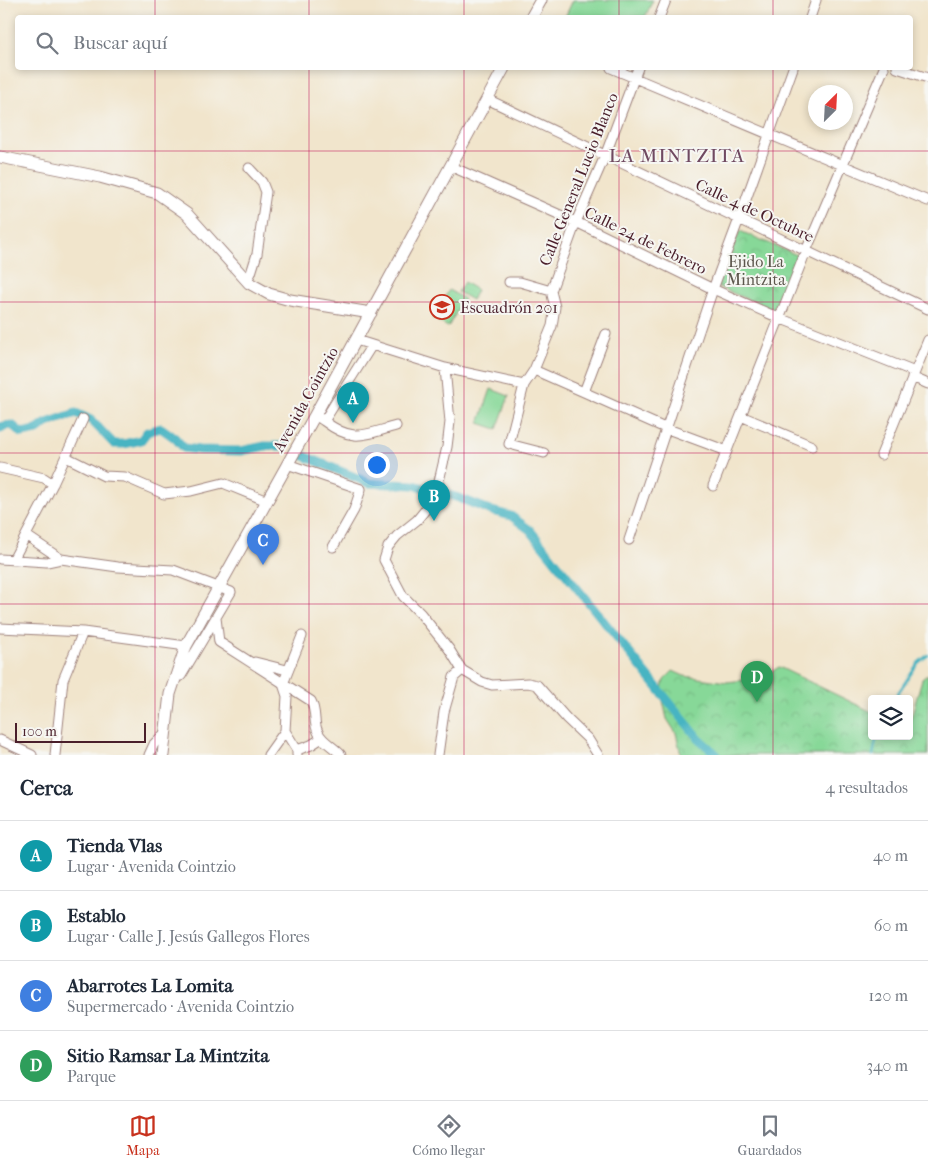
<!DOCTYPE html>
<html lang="es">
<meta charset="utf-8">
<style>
:root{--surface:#fff;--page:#f2f2f3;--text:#1f2937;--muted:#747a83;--line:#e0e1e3;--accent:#c8321e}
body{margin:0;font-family:"IM FELL French Canon",serif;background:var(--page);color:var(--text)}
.controls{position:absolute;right:15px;bottom:15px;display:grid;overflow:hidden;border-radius:5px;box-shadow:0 2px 8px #0003}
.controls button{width:45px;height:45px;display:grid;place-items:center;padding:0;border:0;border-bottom:1px solid var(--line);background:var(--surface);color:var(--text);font:25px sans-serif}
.compass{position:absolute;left:808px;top:85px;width:45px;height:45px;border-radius:50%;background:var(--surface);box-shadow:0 2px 8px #0003;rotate:24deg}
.scale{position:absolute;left:15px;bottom:12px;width:131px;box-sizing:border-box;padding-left:5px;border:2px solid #4a1f2b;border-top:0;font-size:14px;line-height:18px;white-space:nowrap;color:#4a1f2b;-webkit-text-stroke:4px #f6f6f2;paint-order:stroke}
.you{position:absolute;left:376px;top:464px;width:18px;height:18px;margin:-12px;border:4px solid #fff;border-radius:50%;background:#1a73e8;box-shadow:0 0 0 8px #1a73e833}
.badge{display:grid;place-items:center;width:32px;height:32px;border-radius:50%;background:var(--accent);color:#fff;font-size:16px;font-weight:700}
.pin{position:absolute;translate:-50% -41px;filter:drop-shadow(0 1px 2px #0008)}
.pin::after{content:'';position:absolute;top:26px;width:18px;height:15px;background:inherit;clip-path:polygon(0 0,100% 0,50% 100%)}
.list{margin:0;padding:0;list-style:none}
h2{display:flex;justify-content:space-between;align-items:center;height:65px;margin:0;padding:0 20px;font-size:21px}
h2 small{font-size:16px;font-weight:400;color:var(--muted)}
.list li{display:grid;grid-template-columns:32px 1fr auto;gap:15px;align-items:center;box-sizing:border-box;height:70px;padding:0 20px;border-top:1px solid var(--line)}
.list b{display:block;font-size:19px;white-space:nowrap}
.list p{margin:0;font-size:16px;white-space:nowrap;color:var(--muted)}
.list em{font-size:16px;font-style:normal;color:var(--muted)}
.icon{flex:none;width:28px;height:28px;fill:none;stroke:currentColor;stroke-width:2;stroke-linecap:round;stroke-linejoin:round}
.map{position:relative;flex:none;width:928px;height:755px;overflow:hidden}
.search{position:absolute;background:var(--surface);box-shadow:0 2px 8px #0003;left:15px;right:15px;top:15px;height:55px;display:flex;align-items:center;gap:12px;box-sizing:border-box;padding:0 18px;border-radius:5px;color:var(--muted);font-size:19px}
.sheet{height:345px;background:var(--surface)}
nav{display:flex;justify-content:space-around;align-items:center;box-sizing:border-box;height:70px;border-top:1px solid var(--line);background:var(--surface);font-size:14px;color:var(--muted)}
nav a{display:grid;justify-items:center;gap:2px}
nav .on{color:var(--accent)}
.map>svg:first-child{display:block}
.park{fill:url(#park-crowns);stroke:#687c62}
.pitch{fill:#87d898;stroke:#687c62}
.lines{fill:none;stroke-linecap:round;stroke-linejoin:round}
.stream{stroke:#46b4c2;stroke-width:2.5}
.canal{stroke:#46b4c2;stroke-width:9}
.minor-casing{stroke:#9e827c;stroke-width:11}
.major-casing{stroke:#9e827c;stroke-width:13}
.minor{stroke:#fff;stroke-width:9}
.major{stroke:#fff;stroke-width:11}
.grid{fill:none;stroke:#c2185b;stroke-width:1;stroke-opacity:0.55}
.labels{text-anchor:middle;stroke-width:4;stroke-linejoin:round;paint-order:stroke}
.street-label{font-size:16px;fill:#4a1f2b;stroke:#f6f6f2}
.park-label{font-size:16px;fill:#5c564c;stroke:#f6f6f2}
.poi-label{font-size:16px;fill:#4a1f2b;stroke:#f6f6f2;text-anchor:start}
.quarter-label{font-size:19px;letter-spacing:1px;fill:#704a61;stroke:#f6f6f2}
</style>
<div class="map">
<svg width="928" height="755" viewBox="0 0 928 755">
<defs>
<pattern id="park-crowns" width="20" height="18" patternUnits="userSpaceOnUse" patternTransform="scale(1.25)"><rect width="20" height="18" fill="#87d898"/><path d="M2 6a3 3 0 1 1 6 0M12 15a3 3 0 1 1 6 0" fill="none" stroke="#76b983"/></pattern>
</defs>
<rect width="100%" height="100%" fill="#f6f6f2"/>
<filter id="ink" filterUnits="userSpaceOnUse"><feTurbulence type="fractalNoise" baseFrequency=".02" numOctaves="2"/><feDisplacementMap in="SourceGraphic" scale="10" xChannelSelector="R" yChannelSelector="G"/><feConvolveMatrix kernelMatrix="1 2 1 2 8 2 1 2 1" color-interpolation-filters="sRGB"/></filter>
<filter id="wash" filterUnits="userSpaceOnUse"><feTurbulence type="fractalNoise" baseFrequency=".0096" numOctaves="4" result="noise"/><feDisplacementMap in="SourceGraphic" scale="20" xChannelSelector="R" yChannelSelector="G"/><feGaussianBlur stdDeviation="1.12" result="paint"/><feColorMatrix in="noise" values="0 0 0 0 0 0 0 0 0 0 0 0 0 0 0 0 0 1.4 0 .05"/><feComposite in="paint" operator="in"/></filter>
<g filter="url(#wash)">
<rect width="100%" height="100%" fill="#f1e5cc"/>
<path class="park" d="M740,231L797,255L773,310L716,286Z
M779,667L872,712V736H909V725L922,679L928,674V755H681L676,733L667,719L661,692L664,680L673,671L684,676L727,682L762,678Z"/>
<path class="pitch" d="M573,0H653L645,17H565Z
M464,282L477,290L472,300L458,292Z
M449,290L464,299L448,327L432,318Z
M491,389L509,396L497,429L479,423Z"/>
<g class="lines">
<path class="stream" d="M894,699L918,663L928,655
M873,755L877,736"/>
<path class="canal" d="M0,429L3,426L12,425L22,433L37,430L47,423L76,413L91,420L114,444H124L141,440L147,432L161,428L175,438L184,448L199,450L241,451L265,446H284
M297,453L369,483L414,485L459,498L492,511L511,516L530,530L699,739L717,755"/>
</g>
</g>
<g filter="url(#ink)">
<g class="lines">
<defs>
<path id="minor" d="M659,18L666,0
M810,18L816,0
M611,68L928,201
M897,68L928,78
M487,99L928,309
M450,166L576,222L713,289L779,318L915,372
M247,280L251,273L257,254L266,192L262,182L249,168
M509,282H520L551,291
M356,340L445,368L524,385
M445,368L450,422L447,447L435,498L417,520L397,536L388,547L384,560L403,596L421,614L449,649L462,670L482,682L492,685L528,683L537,685L567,719L588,739L598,755
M534,370L665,428L727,451
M912,377L928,384
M584,392L606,334
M315,415L324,421L372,345
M741,416L812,446
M324,421C353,443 363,435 396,426
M544,453L509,444L524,385L534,370L552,326L555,307L551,291L576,222L605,156L638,68
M881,455L928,340
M66,457L104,476L125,477L164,494L191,491L223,483L267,501
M287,464L361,489L354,510L333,547
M0,468L44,478L53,484
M713,486L806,251L884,68
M27,536L61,559
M629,540L713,289L739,219L793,68
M0,559L47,562L61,559L118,567L173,570L231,592L181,676
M13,560L53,484L83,419
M216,618L219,642L311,701C317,712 313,723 318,732C322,742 335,747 341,755
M0,628L83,632L186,646
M255,662L287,670
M0,740L32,755
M297,750L311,745L322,738
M55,755L63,680L83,632
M149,755L154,744L165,733
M268,755L285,731
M297,755V750L285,731L287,696L283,684L302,636
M438,755L444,712L454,677L462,670"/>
<path id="major" d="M531,18L541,0
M0,157L100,177L157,193L187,214L249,283L269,294L290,300L371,313
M163,755L170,694L186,646L315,415L504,68"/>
</defs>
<use href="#minor" class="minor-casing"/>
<use href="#major" class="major-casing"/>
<use href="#minor" class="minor"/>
<use href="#major" class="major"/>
</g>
</g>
<path class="grid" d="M155,0V18M309,0V18M464,0V18M619,0V18M773,0V18M155,68V755M309,68V755M464,68V755M619,68V755M773,68V755M0,151H928M0,302H928M0,453H928M0,604H928"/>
<defs>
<symbol id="school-ring" viewBox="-11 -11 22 22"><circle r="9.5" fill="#f6f6f2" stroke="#c8321e" stroke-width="1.5"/><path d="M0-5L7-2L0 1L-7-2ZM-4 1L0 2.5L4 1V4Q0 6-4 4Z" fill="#c8321e"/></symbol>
</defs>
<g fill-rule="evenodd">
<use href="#school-ring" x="428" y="293" width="28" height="28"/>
</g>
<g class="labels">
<g class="street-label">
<text transform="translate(578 179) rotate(-68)" y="6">Calle General Lucio Blanco</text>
<text transform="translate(755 210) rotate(25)" y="6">Calle 4 de Octubre</text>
<text transform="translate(646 240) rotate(26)" y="6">Calle 24 de Febrero</text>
<text transform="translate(305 399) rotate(-61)" y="6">Avenida Cointzio</text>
</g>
<g class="park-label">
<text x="756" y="267">Ejido La<tspan x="756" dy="18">Mintzita</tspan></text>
</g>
<g class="poi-label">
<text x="460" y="313">Escuadrón 201</text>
</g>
<g class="quarter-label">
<text x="677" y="162">LA MINTZITA</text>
</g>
</g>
</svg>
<div class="controls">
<button><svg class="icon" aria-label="layers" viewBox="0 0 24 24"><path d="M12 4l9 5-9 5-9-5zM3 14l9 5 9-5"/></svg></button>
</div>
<svg class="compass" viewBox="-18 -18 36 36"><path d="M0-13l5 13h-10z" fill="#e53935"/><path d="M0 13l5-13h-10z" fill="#747a83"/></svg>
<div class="scale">100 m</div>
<div class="you"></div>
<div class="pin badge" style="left:353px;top:423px;background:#0f9aa8">A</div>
<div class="pin badge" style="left:434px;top:521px;background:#0f9aa8">B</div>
<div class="pin badge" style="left:263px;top:565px;background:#3f7fe0">C</div>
<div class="pin badge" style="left:757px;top:702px;background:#2e9e5b">D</div>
<div class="search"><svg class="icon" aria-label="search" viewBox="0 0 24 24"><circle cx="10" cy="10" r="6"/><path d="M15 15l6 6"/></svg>Buscar aquí</div>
</div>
<section class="sheet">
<h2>Cerca<small>4 resultados</small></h2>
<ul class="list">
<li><span class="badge" style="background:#0f9aa8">A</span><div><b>Tienda Vlas</b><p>Lugar · Avenida Cointzio</p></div><em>40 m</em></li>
<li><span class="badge" style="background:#0f9aa8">B</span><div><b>Establo</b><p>Lugar · Calle J. Jesús Gallegos Flores</p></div><em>60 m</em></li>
<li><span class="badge" style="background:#3f7fe0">C</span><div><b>Abarrotes La Lomita</b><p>Supermercado · Avenida Cointzio</p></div><em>120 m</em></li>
<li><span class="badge" style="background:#2e9e5b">D</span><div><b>Sitio Ramsar La Mintzita</b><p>Parque</p></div><em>340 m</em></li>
</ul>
</section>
<nav>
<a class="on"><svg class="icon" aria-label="map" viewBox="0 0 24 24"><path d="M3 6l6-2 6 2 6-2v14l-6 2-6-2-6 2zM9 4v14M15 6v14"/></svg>Mapa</a>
<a><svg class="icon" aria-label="directions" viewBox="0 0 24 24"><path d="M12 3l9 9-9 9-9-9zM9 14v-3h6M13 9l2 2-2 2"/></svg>Cómo llegar</a>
<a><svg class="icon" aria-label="saved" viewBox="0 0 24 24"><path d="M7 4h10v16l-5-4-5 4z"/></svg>Guardados</a>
</nav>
